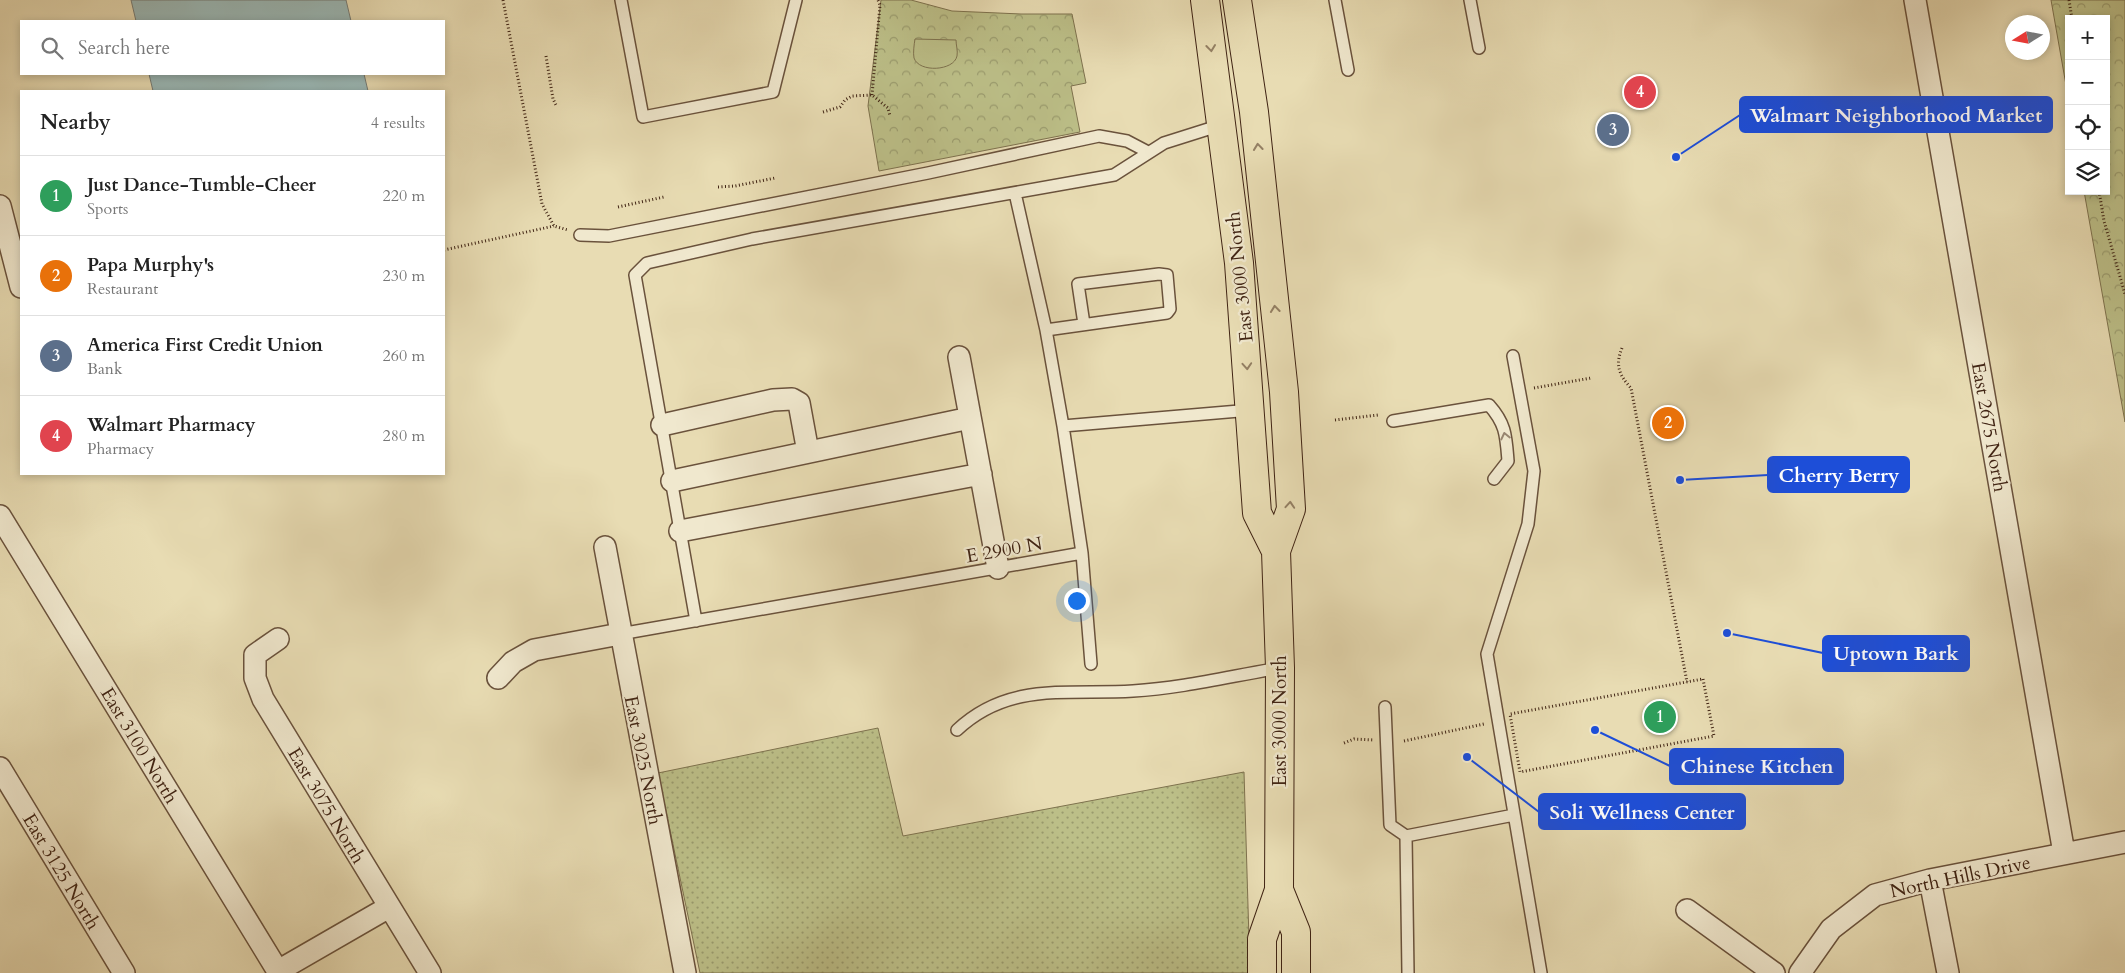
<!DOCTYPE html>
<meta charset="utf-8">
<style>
:root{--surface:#fff;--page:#f2f2f2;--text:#222;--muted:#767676;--line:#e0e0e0;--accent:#ea580c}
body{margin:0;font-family:Cardo,serif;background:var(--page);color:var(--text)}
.controls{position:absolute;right:15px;top:15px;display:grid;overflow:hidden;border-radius:0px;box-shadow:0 2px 8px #0003}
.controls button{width:45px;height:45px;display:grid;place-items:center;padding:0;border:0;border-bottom:1px solid var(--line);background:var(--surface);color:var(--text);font:25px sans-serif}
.compass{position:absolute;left:2005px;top:15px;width:45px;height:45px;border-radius:50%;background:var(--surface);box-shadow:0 2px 8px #0003;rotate:259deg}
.you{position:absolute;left:1076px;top:600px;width:18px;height:18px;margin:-12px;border:4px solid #fff;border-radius:50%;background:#1a73e8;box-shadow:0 0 0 8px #1a73e833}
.badge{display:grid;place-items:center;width:32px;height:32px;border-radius:50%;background:var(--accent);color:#fff;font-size:16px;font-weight:700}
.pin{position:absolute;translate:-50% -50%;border:2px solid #fff;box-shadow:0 1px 5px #0006}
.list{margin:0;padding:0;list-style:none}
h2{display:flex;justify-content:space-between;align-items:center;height:65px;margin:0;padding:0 20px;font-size:21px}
h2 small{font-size:16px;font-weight:400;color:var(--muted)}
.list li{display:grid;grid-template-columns:32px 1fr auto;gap:15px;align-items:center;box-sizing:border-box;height:80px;padding:0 20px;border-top:1px solid var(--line)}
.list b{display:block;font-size:19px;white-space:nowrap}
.list p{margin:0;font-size:16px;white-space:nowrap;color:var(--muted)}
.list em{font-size:16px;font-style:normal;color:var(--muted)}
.icon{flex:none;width:28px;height:28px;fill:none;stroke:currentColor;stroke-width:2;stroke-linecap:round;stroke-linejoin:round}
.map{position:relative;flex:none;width:2125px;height:973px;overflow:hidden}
.search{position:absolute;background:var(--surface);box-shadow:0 2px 8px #0003;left:20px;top:20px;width:425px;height:55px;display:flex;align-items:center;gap:12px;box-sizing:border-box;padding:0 18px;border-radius:0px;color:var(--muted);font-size:19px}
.panel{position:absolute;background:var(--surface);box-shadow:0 2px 8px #0003;left:20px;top:90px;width:425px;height:385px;border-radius:0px}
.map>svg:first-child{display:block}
.grass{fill:url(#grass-dots);stroke:#7e724e}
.forest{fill:url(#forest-crowns);stroke:#7e724e}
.pitch{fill:#bcbf88;stroke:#7e724e}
.water{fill:#9bb9b7;stroke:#777d76}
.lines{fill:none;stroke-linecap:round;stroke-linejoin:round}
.service-casing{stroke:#6a523c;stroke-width:14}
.minor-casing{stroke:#6a523c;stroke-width:24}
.primary-casing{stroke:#402414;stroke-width:30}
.path{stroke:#402414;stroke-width:3;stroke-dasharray:1 2.5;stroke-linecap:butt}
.service{stroke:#f0e8ce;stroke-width:11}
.minor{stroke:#f0e8ce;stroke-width:21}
.primary{stroke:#e8dcb3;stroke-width:28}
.oneway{stroke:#948064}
.oneway2{stroke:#988671}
.labels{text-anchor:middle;stroke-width:4.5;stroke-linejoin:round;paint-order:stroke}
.street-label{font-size:19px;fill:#402414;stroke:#f0e8ce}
.leader{fill:none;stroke:#1d4ed8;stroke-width:2}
.callout-dot{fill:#1d4ed8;stroke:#f0e8ce;stroke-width:2}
.callout{fill:#1d4ed8;stroke:#1d4ed8;stroke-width:2}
.callout-label{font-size:20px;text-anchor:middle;font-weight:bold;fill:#fff}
</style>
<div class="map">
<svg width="2125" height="973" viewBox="0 0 2125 973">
<defs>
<pattern id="grass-dots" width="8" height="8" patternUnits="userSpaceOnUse" patternTransform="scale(1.25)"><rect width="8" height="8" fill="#bcbf88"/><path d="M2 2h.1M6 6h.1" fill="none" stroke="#9a9b6e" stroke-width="1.8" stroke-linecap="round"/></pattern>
<pattern id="forest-crowns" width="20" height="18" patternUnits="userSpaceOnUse" patternTransform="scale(1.25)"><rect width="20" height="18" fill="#bcbf88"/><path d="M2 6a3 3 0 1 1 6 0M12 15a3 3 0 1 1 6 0" fill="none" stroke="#9a9b6e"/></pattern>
</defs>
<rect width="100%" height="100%" fill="#e8dcb3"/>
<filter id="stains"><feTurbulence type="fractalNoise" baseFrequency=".004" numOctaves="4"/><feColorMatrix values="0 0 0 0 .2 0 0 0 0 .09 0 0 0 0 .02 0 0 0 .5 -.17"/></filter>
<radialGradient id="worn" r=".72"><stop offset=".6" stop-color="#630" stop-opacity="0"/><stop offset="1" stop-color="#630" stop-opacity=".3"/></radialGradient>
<path class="grass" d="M878,728L903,836L1244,772L1250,973H700L658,773Z"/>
<path class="forest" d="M881,0H911L952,11L1021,14H1072L1086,83L1071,86L1080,132L879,171L868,106Z
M2051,0H2125V422L2084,191H2106V19H2069V102Z"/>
<path class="pitch" d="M915,39L956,40C956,45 958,51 957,56C954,71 919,73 914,58C913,53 914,45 915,39Z"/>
<path class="water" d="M131,0H346L351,21H136Z
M149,74H364L368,91H153Z"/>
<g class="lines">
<defs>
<path id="service" d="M621,0L643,117L773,92L796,0
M1335,0L1348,70
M1470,0L1479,48
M1015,193L1046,330
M580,235L609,236L928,173L1099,136L1127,141L1148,152
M1513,356L1534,471L1528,524L1487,654L1541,973
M1393,421L1489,405C1506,424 1506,436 1508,461L1494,479
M1063,426L1046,330L1167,313L1170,309L1167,275L1159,274L1078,284L1084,324
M1082,553L1091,664
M696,621L635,275L647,263L752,239L1114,175L1164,143L1221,125
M620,634L1082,553L1063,426L1251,410
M1385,707L1390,825L1406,836
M957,730C1009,681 1069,695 1133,691C1183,688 1231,676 1280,668
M1408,973L1406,836L1514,815"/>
<path id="minor" d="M1915,0L2064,853
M0,206L21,287
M959,357L998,568
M662,425L773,400L792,399L799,403L808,452
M672,481L970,418
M0,516L279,973
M680,531L981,474
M605,547L685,973
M278,639L255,655V678L263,699L430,973
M498,678L513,662L534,650L620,634
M0,768L124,973
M1930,880L1948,973
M1687,910L1774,973
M278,971L389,907
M1800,973L1831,929L1875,895L1930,880L2125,842"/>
<path id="primary" d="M1205,0L1239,263L1257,513L1276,551
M1237,0L1254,112L1284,392L1291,509L1276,551L1280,668L1279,890L1262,939V973
M1279,890L1296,932V973"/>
</defs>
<use href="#service" class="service-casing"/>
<use href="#minor" class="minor-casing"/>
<use href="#primary" class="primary-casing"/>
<path class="path" d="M503,0L542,204L554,226L568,230
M2069,0L2072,19
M546,56L553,99L557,107
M872,95L880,5L878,0
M823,112L840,107L845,100L852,96L872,95L888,108L890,116
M718,187L735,186L775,178
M2099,191L2104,221L2125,294
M618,207L664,197
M444,250L554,226
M1622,348C1615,365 1619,375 1631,388L1687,682
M1534,388L1591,378
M1335,420L1378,415
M1703,679L1714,736L1520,772L1510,714Z
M1404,741L1484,724
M1344,743L1354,739L1374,740"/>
<use href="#service" class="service"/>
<use href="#minor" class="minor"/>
<use href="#primary" class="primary"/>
</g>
<defs><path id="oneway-chevron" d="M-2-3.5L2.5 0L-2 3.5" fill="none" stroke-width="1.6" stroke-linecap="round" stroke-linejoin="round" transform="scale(1.25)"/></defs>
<g class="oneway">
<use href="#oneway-chevron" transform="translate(1211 48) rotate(83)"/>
<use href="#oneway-chevron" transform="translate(1258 147) rotate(-96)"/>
<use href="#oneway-chevron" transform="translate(1275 309) rotate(-96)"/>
<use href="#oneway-chevron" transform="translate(1247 366) rotate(86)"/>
<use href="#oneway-chevron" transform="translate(1290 505) rotate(-86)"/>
</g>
<use class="oneway2" href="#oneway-chevron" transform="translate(1505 436) rotate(-103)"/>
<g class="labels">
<g class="street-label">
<text transform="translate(1239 277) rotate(-96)" y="7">East 3000 North</text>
<text transform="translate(1990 427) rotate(80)" y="7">East 2675 North</text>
<text transform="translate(1004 549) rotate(-10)" y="7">E 2900 N</text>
<text transform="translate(1279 721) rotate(-90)" y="7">East 3000 North</text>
<text transform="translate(140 745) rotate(59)" y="7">East 3100 North</text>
<text transform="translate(644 760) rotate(79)" y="7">East 3025 North</text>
<text transform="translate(327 805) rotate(59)" y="7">East 3075 North</text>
<text transform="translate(62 871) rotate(59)" y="7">East 3125 North</text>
<text transform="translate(1960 876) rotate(-12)" y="7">North Hills Drive</text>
</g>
</g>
<path class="leader" d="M1676 157L1740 115M1680 480L1768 475M1727 633L1823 653M1595 730L1670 766M1467 757L1539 812"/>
<g class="callout-dot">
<circle cx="1676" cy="157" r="5"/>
<circle cx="1680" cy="480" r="5"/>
<circle cx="1727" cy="633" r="5"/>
<circle cx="1595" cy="730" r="5"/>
<circle cx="1467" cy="757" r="5"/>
</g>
<g class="callout">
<rect x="1740" y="97" width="312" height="35" rx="5"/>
<rect x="1768" y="457" width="141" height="35" rx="5"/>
<rect x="1823" y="636" width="146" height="35" rx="5"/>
<rect x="1670" y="749" width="173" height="35" rx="5"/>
<rect x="1539" y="794" width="206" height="35" rx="5"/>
</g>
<g class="callout-label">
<text x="1896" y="122">Walmart Neighborhood Market</text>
<text x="1839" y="482">Cherry Berry</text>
<text x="1896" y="660">Uptown Bark</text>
<text x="1757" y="773">Chinese Kitchen</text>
<text x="1642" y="819">Soli Wellness Center</text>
</g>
<rect width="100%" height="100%" filter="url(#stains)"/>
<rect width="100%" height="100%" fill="url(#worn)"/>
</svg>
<div class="controls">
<button>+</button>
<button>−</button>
<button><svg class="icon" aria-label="locate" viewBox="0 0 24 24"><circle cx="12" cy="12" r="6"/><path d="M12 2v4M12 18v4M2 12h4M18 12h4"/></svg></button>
<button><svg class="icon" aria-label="layers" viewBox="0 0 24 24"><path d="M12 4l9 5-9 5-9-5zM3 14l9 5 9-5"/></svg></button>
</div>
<svg class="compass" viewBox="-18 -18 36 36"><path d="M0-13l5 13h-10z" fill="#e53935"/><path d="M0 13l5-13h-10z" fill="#767676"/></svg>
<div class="you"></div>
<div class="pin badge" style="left:1660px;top:717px;background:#2e9e5b">1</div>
<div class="pin badge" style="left:1668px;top:423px;background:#e8710a">2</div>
<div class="pin badge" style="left:1613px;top:130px;background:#5c6f8a">3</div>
<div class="pin badge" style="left:1640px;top:92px;background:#e0444e">4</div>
<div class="search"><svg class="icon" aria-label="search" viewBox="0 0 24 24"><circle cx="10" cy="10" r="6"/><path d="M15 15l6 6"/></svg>Search here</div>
<section class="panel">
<h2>Nearby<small>4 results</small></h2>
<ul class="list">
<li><span class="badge" style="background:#2e9e5b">1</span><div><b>Just Dance-Tumble-Cheer</b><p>Sports</p></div><em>220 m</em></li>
<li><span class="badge" style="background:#e8710a">2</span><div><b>Papa Murphy's</b><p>Restaurant</p></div><em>230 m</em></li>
<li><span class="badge" style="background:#5c6f8a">3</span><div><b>America First Credit Union</b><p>Bank</p></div><em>260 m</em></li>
<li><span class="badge" style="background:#e0444e">4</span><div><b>Walmart Pharmacy</b><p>Pharmacy</p></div><em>280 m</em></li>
</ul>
</section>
</div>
